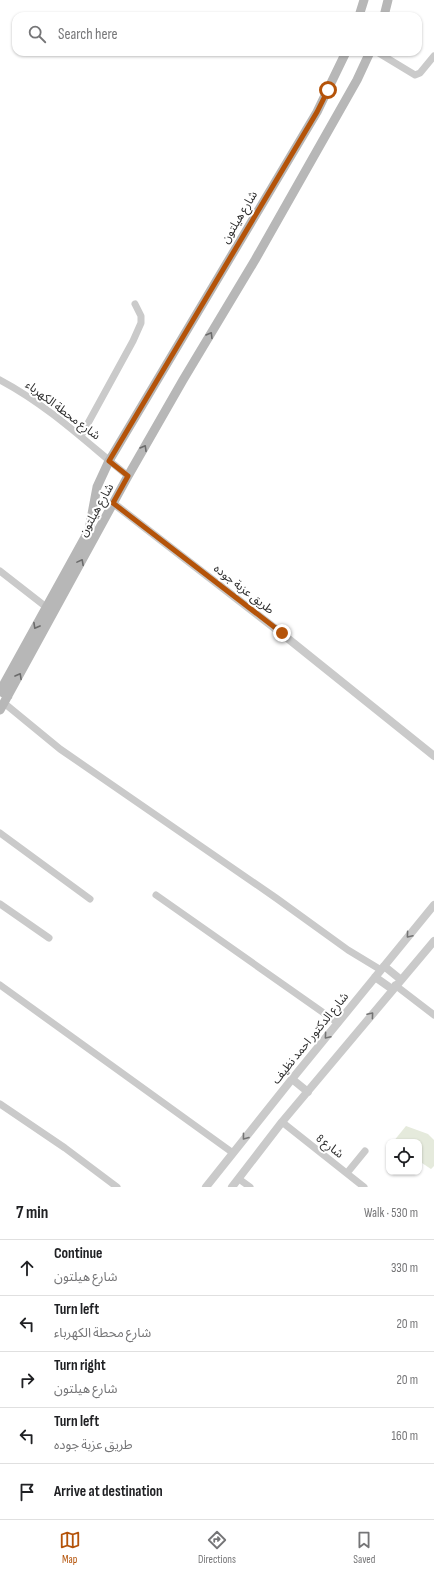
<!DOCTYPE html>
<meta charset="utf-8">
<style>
:root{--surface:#fff;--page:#f2f2f2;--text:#202124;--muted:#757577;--line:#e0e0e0;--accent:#b45309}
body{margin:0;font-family:"Sofia Sans Condensed","Noto Sans Arabic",sans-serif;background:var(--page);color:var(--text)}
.controls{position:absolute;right:12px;bottom:12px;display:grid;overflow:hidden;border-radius:8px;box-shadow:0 1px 3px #0004}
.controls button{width:36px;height:36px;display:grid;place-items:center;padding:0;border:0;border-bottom:1px solid var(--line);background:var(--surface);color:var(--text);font:20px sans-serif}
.stop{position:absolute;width:12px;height:12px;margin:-9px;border:3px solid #b45309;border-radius:50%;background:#fff}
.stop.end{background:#b45309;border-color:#fff;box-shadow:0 1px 4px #0008}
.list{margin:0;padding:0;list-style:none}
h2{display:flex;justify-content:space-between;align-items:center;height:52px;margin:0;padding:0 16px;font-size:17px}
h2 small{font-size:13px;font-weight:400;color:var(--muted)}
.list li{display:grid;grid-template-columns:26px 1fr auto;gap:12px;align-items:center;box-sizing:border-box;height:56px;padding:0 16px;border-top:1px solid var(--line)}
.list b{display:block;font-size:15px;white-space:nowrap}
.list p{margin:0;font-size:13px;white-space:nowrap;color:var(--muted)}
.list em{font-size:13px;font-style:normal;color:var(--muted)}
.icon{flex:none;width:22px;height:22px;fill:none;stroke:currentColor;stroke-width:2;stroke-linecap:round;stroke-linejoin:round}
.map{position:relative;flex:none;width:434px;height:1187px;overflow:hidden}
.search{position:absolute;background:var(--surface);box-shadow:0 1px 3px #0004;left:12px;right:12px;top:12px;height:44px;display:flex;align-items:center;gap:10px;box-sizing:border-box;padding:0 14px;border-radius:12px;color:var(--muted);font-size:15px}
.sheet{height:332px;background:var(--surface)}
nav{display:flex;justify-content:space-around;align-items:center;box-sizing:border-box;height:56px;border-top:1px solid var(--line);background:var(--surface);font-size:11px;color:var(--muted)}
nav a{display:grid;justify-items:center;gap:2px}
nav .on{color:var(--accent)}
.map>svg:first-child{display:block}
.green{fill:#e5eadc}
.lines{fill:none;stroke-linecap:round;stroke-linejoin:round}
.minor{stroke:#cacaca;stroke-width:7}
.tertiary{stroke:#cacaca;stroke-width:8}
.secondary{stroke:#b7b7b7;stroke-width:9}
.oneway{stroke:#6b6b6b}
.oneway2{stroke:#747474}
.route{stroke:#b45309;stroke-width:5}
.labels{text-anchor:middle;stroke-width:4;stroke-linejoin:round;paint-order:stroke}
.street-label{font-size:12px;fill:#2d2d2d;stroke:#fff}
</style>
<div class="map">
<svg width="434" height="1187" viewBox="0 0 434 1187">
<rect width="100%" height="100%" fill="#fff"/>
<path class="green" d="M406,1126L428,1134L434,1140V1166L431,1169L422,1163L419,1166V1142H393Z"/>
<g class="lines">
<path class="minor" d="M377,52L415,75L420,73L434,56
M0,380C49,406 86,442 128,476
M81,436L133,341L141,323V316L135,304
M0,571L50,610
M4,703L60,749L276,898L348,950L381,970
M0,833L90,899
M156,895L338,1023
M0,904L49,938
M0,985L233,1153
M395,985L434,1015
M0,1104L65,1148L117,1187
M282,1122L364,1187
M347,1173L365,1151
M239,1179L250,1187"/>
<path class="tertiary" d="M113,503L281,633L434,756
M384,966L400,979
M375,977L392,989
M292,1079L308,1092
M206,1187L292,1079L434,905
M232,1187L282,1122L434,941"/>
<path class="secondary" d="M359,16L364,0
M384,16L388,0
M8,696L0,691L89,530L97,487L109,461L317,112L346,52
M0,710L128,476L183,380L255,260L357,80L370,52"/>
</g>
<defs><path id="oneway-chevron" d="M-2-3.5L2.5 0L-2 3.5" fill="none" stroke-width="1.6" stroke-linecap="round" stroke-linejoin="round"/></defs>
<g class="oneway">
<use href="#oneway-chevron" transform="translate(210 335) rotate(-59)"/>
<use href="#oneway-chevron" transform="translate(144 448) rotate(-60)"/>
<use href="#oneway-chevron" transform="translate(81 562) rotate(-62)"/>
<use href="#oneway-chevron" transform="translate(36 626) rotate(119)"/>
<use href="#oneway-chevron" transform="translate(19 676) rotate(-61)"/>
</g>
<g class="oneway2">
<use href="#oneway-chevron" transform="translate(409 935) rotate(130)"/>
<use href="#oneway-chevron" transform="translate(371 1015) rotate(-50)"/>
<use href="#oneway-chevron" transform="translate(327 1036) rotate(130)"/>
<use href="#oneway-chevron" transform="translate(245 1137) rotate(128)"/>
</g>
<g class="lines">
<path class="route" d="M282,633L113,503L128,476L109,461L317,112L328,90"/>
</g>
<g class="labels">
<g class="street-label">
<text transform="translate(239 217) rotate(-59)" y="4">شارع هيلتون</text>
<text transform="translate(63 410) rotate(37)" y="4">شارع محطة الكهرباء</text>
<text transform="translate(96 510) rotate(-61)" y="4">شارع هيلتون</text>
<text transform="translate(244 589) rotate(38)" y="4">طريق عزبة جوده</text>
<text transform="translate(310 1038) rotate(-51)" y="4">شارع الدكتور احمد نظيف</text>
<text transform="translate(330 1146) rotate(38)" y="4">شارع 8</text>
</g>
</g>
</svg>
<div class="controls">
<button><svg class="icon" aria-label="locate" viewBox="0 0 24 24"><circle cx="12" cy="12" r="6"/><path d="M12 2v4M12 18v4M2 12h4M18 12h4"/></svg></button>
</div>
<div class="stop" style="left:328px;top:90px"></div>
<div class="stop end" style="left:282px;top:633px"></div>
<div class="search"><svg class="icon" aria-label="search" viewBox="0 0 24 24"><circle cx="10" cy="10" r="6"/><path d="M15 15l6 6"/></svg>Search here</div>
</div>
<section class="sheet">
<h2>7 min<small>Walk · 530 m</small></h2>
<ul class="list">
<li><svg class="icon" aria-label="ahead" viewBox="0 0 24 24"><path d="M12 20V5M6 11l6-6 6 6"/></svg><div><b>Continue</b><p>شارع هيلتون</p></div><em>330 m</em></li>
<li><svg class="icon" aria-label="left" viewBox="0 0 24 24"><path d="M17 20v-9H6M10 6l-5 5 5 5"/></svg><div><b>Turn left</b><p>شارع محطة الكهرباء</p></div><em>20 m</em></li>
<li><svg class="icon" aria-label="right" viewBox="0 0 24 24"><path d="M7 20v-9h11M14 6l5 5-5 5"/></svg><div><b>Turn right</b><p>شارع هيلتون</p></div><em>20 m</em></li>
<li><svg class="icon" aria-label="left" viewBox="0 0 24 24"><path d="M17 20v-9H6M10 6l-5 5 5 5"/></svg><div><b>Turn left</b><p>طريق عزبة جوده</p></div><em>160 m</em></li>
<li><svg class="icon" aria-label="arrive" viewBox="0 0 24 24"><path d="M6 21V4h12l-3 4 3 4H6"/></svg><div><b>Arrive at destination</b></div></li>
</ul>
</section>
<nav>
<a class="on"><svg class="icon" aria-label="map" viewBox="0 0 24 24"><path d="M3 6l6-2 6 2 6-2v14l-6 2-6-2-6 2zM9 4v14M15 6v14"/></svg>Map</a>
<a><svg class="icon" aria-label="directions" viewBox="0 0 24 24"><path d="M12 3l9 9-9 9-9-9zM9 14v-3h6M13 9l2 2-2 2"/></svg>Directions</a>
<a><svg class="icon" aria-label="saved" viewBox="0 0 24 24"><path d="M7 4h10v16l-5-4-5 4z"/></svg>Saved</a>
</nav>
